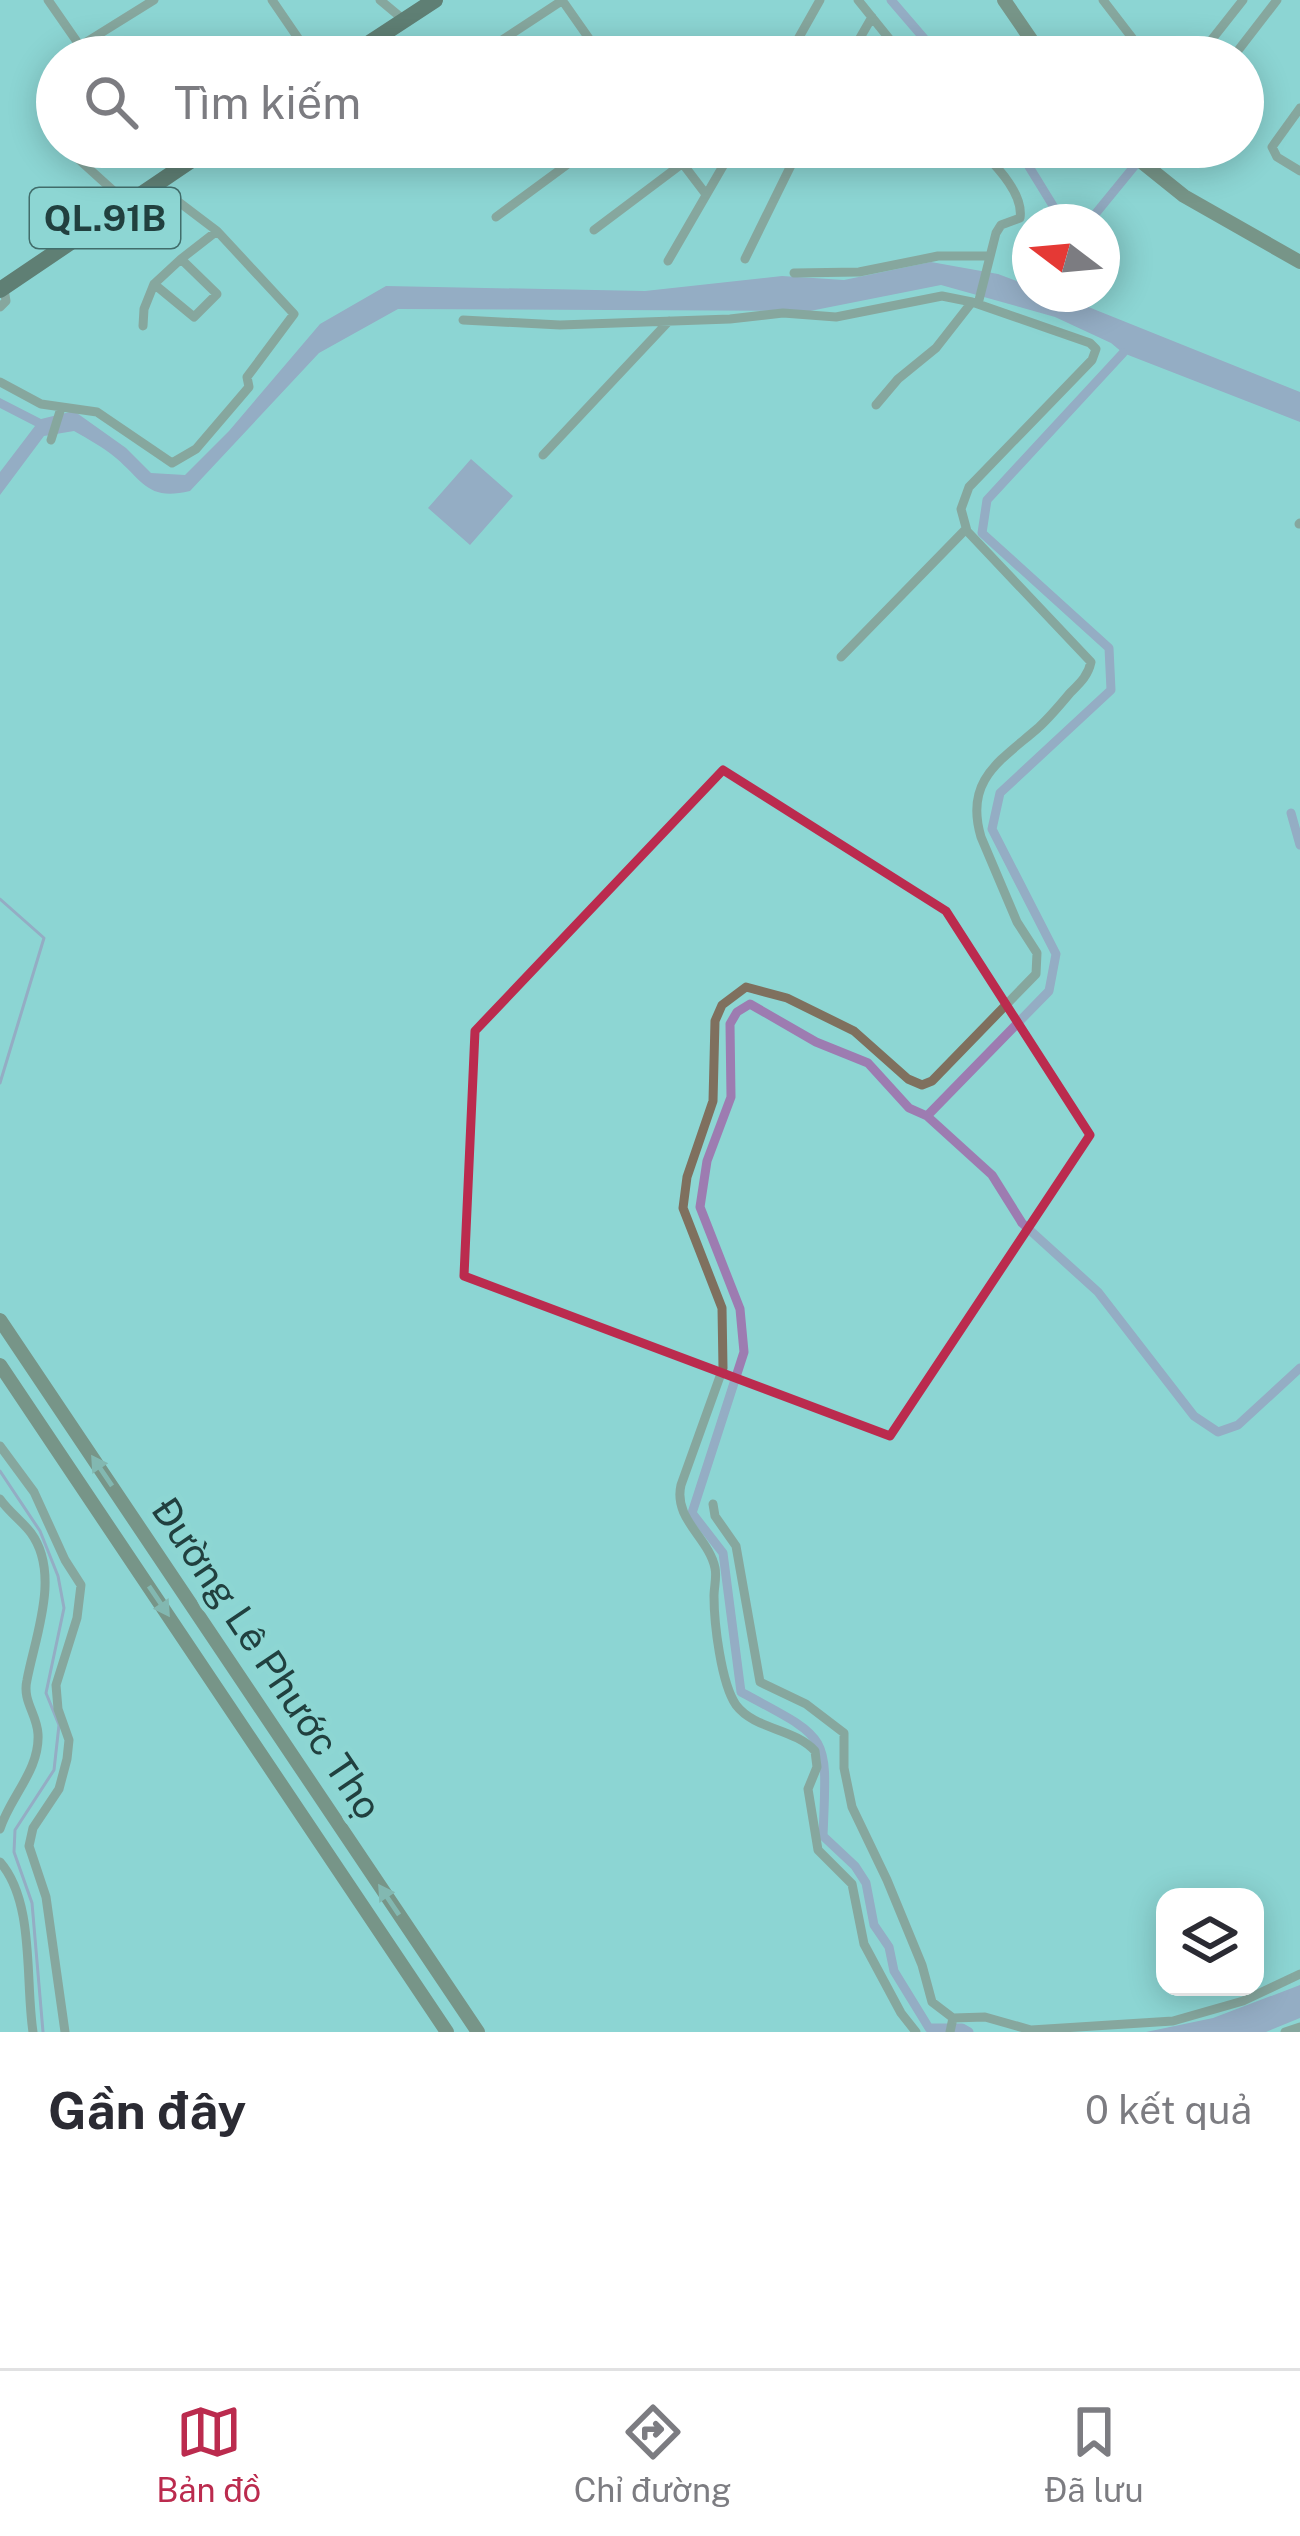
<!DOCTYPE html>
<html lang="vi">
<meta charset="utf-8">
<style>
:root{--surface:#fff;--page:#f7f7f7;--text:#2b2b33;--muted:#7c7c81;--line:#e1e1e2;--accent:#bb2b4e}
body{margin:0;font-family:"Public Sans",sans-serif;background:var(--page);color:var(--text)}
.controls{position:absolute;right:36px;bottom:36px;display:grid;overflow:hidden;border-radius:24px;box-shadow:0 6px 30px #0003}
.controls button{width:108px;height:108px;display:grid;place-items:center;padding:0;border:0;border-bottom:3px solid var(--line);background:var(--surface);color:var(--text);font:60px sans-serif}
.compass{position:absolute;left:1012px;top:204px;width:108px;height:108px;border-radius:50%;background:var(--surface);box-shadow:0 6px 30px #0003;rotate:286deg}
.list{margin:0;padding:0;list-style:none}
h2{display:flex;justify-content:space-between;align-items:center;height:156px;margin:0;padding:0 48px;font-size:51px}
h2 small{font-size:39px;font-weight:400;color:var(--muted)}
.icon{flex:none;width:66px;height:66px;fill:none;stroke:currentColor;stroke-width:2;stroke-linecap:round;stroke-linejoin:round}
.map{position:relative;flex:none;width:1300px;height:2032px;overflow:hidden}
.search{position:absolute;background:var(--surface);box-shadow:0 6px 30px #0003;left:36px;right:36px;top:36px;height:132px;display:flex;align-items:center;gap:30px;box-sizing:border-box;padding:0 42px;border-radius:66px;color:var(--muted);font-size:45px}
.sheet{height:336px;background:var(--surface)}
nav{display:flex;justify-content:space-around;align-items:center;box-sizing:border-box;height:168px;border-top:3px solid var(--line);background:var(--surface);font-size:33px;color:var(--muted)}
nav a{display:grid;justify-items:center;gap:6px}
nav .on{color:var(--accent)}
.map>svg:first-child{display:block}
.water{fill:#9d7cb1}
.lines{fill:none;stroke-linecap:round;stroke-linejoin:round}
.stream{stroke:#9d7cb1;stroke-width:3}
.canal{stroke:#9d7cb1;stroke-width:9}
.street{stroke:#7f705e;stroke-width:9}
.secondary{stroke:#5d482d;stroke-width:14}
.highway{stroke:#281702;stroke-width:16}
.oneway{fill:#779688}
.marked{fill:none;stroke:#bb2b4e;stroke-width:9;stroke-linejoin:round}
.labels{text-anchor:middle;stroke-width:12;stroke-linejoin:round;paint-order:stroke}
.shield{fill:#8dd6d3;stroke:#416d6b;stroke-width:3}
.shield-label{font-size:36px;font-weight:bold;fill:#21403f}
.street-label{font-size:39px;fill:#21403f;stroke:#8dd6d3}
</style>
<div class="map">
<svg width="1300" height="2032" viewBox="0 0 1300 2032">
<rect width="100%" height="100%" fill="#8dd6d3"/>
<path class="water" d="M931,262L998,274L1030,286V294L1066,298L1300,392V422L1123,353L1111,343L1055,317L941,285L810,311L398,309L319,353L190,491C148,501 144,482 116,458C103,447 88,439 74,431L44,436L0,495V472L35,426L0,408V398L41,419L74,411L126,448L151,473L185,475L229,431L320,324L386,286L645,291L782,276L844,280Z
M471,459L513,496L470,545L428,508Z
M1300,1985V2018L1266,2032H1146L1213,2018Z"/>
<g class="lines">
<path class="stream" d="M0,899L44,938L0,1083
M0,1471L40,1531L58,1576L64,1608L46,1693L59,1725L54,1770L15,1830L14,1852L32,1903L43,2032"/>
<path class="canal" d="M891,0L940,57
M1017,147L1063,222
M1092,218L1150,147
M1291,813L1300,845
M927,1116L1049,991L1056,954L992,829L1000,793L1111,690L1109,648L982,533L987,500L1123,353
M969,2032L962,2028H929L894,1971L889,1947L874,1925L866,1883L855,1866L823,1836C827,1732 832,1741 741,1692L723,1553L692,1513L744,1352L740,1309L700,1207L707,1161L731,1097L730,1024L737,1012L750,1004L816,1042L868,1063L909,1108L927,1116L992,1175L1022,1223L1098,1292L1194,1416L1218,1432L1238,1425L1300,1368"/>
<path class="street" d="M48,0L80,46L154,0
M272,0L311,57
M380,0L404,20
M562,0L602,57
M858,0L904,57
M1103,0L1143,52
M499,42L563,0
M789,55L820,0
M849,57L872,17
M1198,57L1243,0
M1233,57L1277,0
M1300,108L1272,147L1277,157L1300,171
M43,115L57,139
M65,147L127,203
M398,147L403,152
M670,147L705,193
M470,154L480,147
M155,184L217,231L181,259L217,294L194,317L154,284L181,259
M496,217L591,147
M594,230L683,163
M745,259L800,147
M668,261L734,147
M794,273L859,272L938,256H990
M978,304L996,233L1001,225L1020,218C1024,193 995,165 978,147
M0,307L6,301L4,289
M463,320L560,325L730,319L783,313L836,317L942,296L972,302L1090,343L1096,349L1092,360L969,487L961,509L967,531L1091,662C1088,676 1080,683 1070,693C1060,705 1049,718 1038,728C1000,761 964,780 981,837L1017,922L1037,953L1036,974L932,1081L922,1085L908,1079L854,1031L787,998L746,987L722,1005L715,1021L713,1101L687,1177L683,1208L722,1308L723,1368L681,1485C673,1519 709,1538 715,1568C717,1577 714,1587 714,1596C714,1623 721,1683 736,1705C755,1730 794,1728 815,1751L817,1767L808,1789L818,1850L852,1884L864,1944L901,2013L916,2032
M143,326L144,309L154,284
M0,382L41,404L97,412L172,463L196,449L249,387L247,377L294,314L217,231
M876,405L898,379L936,348L972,302
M51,440L61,408
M543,455L669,321
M1299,524L1300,523
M841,657L966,529
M0,1446L34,1492L65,1560L81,1585L77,1618L56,1685L58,1709L69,1740L67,1759L59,1789L33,1828L29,1846L46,1897L65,2032
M0,1499C9,1512 22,1521 31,1533C61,1574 35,1637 27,1680C22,1701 37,1714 38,1734C40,1770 10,1797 0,1829
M713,1504L715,1516L736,1546L760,1682L806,1704L844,1733V1768L852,1807L887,1880L922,1965L932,2002L953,2018L950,2032
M0,1862C35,1902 25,1980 33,2032
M953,2018L985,2017L1031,2030L1173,2021L1243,2001L1300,1974
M1285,2032L1300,2027"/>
<path class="secondary" d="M1004,0L1043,57
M1123,147L1184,196L1300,262
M0,1320L478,2032
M0,1365L447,2032"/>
<path class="highway" d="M348,57L435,0
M0,290L211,147"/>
</g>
<defs><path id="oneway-solid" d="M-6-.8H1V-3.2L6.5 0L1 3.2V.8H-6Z" transform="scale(3)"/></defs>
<g class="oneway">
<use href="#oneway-solid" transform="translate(102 1471) rotate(-124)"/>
<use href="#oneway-solid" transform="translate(159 1601) rotate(56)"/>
<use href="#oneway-solid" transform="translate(389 1900) rotate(-124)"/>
</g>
<path d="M0 0H1300V2032H0ZM723,770L946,911L1090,1135L890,1436L464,1276L475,1031Z" fill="#8dd6d3" fill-opacity=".55" fill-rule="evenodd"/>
<path class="marked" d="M723,770L946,911L1090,1135L890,1436L464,1276L475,1031Z"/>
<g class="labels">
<rect class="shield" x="30" y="188" width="150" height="60" rx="9"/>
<g class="shield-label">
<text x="105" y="231">QL.91B</text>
</g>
<g class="street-label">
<text transform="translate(267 1658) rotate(56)" y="14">Đường Lê Phước Thọ</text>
</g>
</g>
</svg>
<div class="controls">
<button><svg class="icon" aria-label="layers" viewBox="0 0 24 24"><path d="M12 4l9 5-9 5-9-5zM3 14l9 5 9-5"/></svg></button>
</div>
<svg class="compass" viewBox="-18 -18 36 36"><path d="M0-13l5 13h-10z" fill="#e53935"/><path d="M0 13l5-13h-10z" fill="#7c7c81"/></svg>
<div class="search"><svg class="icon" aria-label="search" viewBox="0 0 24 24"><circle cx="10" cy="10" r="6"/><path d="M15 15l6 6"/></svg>Tìm kiếm</div>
</div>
<section class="sheet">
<h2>Gần đây<small>0 kết quả</small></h2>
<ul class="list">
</ul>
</section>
<nav>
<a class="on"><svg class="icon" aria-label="map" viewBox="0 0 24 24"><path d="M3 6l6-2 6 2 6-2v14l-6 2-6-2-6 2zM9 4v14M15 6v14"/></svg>Bản đồ</a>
<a><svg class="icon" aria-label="directions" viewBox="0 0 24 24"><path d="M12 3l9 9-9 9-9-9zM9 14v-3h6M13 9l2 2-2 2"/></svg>Chỉ đường</a>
<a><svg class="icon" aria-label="saved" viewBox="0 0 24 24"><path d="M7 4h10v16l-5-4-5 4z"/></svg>Đã lưu</a>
</nav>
